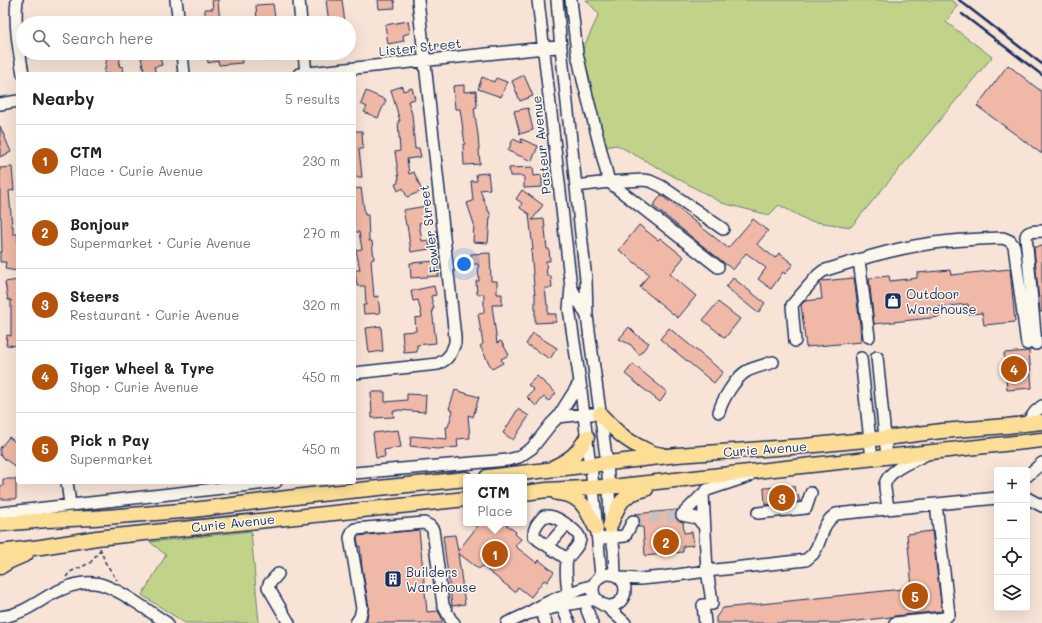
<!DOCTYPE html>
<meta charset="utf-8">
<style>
:root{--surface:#fff;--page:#f2f2f2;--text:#222;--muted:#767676;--line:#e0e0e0;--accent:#b45309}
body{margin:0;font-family:Mali,sans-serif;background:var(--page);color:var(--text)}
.controls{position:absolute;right:12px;bottom:12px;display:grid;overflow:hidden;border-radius:4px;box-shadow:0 4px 16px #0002}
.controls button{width:36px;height:36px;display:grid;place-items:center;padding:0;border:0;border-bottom:1px solid var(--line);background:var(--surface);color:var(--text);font:20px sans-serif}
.you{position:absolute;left:464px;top:264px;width:14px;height:14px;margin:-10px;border:3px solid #fff;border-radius:50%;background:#1a73e8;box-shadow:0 0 0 6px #1a73e833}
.badge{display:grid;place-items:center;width:26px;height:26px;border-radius:50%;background:var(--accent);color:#fff;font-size:13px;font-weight:700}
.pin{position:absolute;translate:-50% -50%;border:2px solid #fff;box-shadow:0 1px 4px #0006}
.popup{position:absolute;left:463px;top:474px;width:64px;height:52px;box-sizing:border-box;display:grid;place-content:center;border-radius:4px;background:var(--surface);filter:drop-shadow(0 1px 3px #0005);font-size:13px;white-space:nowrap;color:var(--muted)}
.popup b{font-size:15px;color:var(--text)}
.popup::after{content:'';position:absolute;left:50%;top:100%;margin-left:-8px;border:8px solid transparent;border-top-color:var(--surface)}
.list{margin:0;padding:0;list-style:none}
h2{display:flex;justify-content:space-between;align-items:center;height:52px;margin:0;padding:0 16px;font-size:17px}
h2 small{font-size:13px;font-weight:400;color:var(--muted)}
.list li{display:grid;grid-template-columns:26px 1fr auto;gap:12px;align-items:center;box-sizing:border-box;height:72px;padding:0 16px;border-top:1px solid var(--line)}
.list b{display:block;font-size:15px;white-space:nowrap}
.list p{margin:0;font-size:13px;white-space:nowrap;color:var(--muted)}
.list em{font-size:13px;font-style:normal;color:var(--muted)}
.icon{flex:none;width:22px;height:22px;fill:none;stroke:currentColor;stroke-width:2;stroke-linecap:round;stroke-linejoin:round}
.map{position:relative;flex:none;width:1042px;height:623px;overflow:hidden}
.search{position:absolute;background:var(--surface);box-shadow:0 4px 16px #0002;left:16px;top:16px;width:340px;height:44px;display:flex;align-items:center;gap:10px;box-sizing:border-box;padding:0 14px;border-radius:22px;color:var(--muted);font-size:15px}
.panel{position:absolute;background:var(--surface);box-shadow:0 4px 16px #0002;left:16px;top:72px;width:340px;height:412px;border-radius:4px}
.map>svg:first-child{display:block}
.green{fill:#c0d388;stroke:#6e8173}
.building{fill:#f0b8a6;stroke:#1b2f5e}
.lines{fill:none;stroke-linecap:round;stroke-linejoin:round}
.minor-tunnel{stroke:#ccc0bf;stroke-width:11;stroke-dasharray:11 5.5;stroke-linecap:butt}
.minor-casing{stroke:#1b2f5e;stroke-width:14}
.major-casing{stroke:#1b2f5e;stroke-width:17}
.path{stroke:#1b2f5e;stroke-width:1.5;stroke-dasharray:4 3;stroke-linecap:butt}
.minor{stroke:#fbf7ec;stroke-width:11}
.major{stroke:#fcde96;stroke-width:14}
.rail{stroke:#1b2f5e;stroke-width:2.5}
.labels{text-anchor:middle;stroke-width:3;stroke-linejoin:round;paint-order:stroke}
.street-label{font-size:13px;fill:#1b2f5e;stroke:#fbf7ec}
.poi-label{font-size:13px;fill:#1b2f5e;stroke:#fbf7ec;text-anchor:start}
</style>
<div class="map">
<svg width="1042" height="623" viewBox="0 0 1042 623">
<rect width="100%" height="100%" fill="#f8e4d7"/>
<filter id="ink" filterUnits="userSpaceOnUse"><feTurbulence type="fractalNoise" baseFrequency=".025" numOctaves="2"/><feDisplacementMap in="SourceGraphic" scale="8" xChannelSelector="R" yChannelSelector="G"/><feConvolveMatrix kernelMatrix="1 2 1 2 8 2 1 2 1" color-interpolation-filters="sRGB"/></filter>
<g filter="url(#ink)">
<path class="green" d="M586,0H951L958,5L946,22L992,57L851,227L809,221L779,205L769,215L722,203L617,145L604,147L582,51L599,14Z
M251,531L259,623H185L142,595L166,555L150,542Z"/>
<path class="building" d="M212,0H218L220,23H202V16H205V9H213Z
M326,0H342L345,23H329Z
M378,0H394L395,8L379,9Z
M273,4L275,18L257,21L256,5Z
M408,21L410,33L403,35L404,41L388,44L385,25Z
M108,53H121L119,66L123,67L122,74H104Z
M159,53L162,65L154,67L156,74H145L141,58Z
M207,53H241L242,63L219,65L218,61L208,63Z
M266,53H290V55L267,61Z
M1008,65L1042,92V154L977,106Z
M524,75L533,96L520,101L512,81Z
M482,77L494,82L496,78L507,82L501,97L478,89Z
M464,85V92L476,91L477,107L474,108L478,135L480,164L464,165L463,144H465L460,109H455L453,86Z
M402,86L403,91L412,88L415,99L408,101L412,114L415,149L419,148L421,157L407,159L409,174L414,172L422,191L407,197L403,188L398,191L395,184L398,183V179H399L395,152L400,151L398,121H400L391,90Z
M366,91L386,100L378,118L364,112L367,107L361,104Z
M528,108L533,130L520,134L514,111Z
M0,126L11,152L0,157Z
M354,131H362L363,149H359L362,177H354Z
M513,139L522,143L521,139L538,146L532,161L508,151Z
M12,167L14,190L9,191L12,226H13V234H18V271L5,269L6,262H0V252H2L1,217H0V168Z
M533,167L534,176L542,175V187L524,188V176H510L509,168Z
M488,173L490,189L480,190L488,211H489L491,217H490L488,243L473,242L474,224L467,203L473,201L471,181H477L476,174Z
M361,188L365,215H368L369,241H372L374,259L371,260L374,297L378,296L380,313L364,314L363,305H366L365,286H357L355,270H360L356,250L362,249L359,232H354V189Z
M522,190L543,205L532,220L544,219L547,249H549L550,261H546L547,276H551L552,288H545L547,305H548V314H556V322L535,323V297L531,250H533L529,214L520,208L522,203L516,199Z
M661,195L728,248L753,219L768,231L757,244L775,258L779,253L793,264L785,274L783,272L771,289L758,279L766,268L746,253L733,270L653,206Z
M426,206L429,221L419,223L422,241L429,240L430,249L411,252L407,225H406L403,210Z
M639,225L658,240L660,238L684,257L670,274L696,296L678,318L640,287L649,274L619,250Z
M1042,246V312H1040L1034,247Z
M490,253L491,281H497V294H502V305H492L497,343L501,341L509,355L501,359L503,363L492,369L480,346L483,344L478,314L484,313V294H477L476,281H479L478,264H471V254Z
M437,261L439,276L411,278L410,263Z
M1010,269L1015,322L984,325L982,313L969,314L968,304L939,307L940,317L874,324L869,278L889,276L890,281L917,278V273L950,270L951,275Z
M733,278L765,303L758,313L726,287Z
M854,278L860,325L861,342L806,347L801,305L805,301L822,299L820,283L822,281Z
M18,280V346L6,345L7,335L11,336V300H8L5,282Z
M434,286L436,295L431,296L434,309H432L436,343L417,345V352L404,353L402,332L416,331L415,318L422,317L418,300L413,301L411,291Z
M718,302L740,319L725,338L703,320Z
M381,326L383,351L369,353L366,328Z
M629,327L638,336L649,343L639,355L631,345L619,339Z
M669,328L723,372L714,383L660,339Z
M533,333L557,348L550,359L526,344Z
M1029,351L1032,388L1007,390L1004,353Z
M633,364L667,392L660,402L625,374Z
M537,376L556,393L549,401L544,397L536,406L527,397L534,390L528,385Z
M455,390L479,397L473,417L468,415L470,438L457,439L458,447L437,449L410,446L411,436L447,439L446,427H448L453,411L449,409Z
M371,392H385V402L407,400V394L426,395L425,412L397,410V411H393L394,417L372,418Z
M518,409L529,416L513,440L503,433Z
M398,430L401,447L384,450L385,457L376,458L373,433Z
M9,437L18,444V469L0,455V448Z
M3,479H16V499H0V486H3Z
M794,486L795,494L798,495L800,502L772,505L765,504L764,488Z
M677,510L675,514L676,518L678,520L683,522L684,533L692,532L694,545L683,546V552L645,556L643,527H638L640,520L639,517L634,514Z
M480,523H504L516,532L515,534L521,539L515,546L537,563L539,560L554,572L547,582L544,580L531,597L518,587L515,592L482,566L479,569L458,553L465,604L452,606L443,536L455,535L458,551Z
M419,530L427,612L438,611L442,618V623H367V618L369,607L362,567L360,546L359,547L357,539L358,536Z
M932,531L942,611L894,616L891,617L841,623H716V617L723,608L912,588L907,534Z"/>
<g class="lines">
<path class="minor-tunnel" d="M633,521L682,515"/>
<defs>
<path id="minor" d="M17,0C14,25 19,50 23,74
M176,0L179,23
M299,0L301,23
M538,0L571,287L569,309L580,382L589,458L591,465L601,576
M557,0L561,49
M571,0L577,53L583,80L609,182L576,186
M182,53L184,74
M304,53L306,74
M299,74L544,48L559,47H561L586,280L587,316
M0,104L18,101
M859,260L869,337
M718,267L609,182L643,180L650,181L661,186L723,229
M571,287L587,316L606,456L609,486L610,526L614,550L615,575
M795,341L792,305L818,275L823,271C857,260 892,249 927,244C952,240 978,239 1003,238L1010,241L1014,246L1027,344
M1036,344L1026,236C1028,230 1036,232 1042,231
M877,357L887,457
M861,358L872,459
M354,373L438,364L446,359L451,353L455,343V337L418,0
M719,412C722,400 736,377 747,371C755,367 765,365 773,362
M558,417L584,414H600
M1027,423L1035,412L1042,406
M354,473L508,460L519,457L532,448L551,424L558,417L575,390L580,382
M1027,476L1042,463
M67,482L70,504
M1027,498L1042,506
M888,509C888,504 884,488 885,484C889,469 913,461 925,455
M0,513L276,482
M758,513L806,508L811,493
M682,515L703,494
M682,515L697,518L704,526
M606,538L625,536L633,521
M548,546L566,525
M567,559L540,541L534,536C533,527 539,522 544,516C547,516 550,516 553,517C559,519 582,533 580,540C579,546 571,553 568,558C564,565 568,595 570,604
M278,574L269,584L268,587L289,623
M593 590a16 16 0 1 1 32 0a16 16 0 1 1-32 0Z
M620,578L640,579L662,577L707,571L806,560L813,554L817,547L825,526L830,519L836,514L997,498
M594,585C570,592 548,600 527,614L570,604L597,599
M605,605L625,623
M562,606L569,623
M587,610L592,623
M541,611L546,623
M0,617C20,615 33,605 50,595C63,588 79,581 94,583C113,584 150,612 167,623
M356,623L360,617L362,608L350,538L352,532L355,529L424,523L430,526L433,530L443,605L451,620L454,623
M507,623L527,614
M705,623L703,605L712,604L711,595L707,571L703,494L707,490L749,476
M895,623L945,618L949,614L936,504"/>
<path id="major" d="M600,414C615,430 624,440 644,449C650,452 655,454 662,455
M554,467C571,459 577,454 587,437
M487,477L677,455L805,446L885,438L942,431L1007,426L1042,422
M524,493L547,490L620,486L1042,440
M557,493C562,494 568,494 573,497C585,503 590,517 596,528
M0,524L47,520L94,518L193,510L311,495L466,479
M610,526C618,504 622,494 646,489
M0,552L41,547L97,538L466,499
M0,567L10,561L26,554"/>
</defs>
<use href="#minor" class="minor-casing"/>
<use href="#major" class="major-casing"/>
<path class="path" d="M100,548L105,562L117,580
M66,577L70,572L90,563L101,549"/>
<use href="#minor" class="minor"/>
<use href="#major" class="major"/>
<path class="rail" d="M959,0L1042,64
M962,14L1042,75"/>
</g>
</g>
<defs>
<symbol id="shop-square" viewBox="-11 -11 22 22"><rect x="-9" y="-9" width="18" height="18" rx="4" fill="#1b2f5e" stroke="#fbf7ec"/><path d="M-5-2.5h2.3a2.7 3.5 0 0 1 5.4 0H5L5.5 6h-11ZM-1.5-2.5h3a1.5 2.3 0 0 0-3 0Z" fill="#fff"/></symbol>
<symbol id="building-square" viewBox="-11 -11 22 22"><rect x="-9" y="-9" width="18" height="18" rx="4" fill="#1b2f5e" stroke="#fbf7ec"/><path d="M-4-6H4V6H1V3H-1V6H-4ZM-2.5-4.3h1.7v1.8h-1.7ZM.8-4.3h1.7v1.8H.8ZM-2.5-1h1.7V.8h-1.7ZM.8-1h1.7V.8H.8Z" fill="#fff"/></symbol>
</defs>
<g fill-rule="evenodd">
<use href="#shop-square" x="883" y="291" width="20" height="20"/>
<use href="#building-square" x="383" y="569" width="20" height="20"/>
</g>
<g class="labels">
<g class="street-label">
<text transform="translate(420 47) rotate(-6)" y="5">Lister Street</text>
<text transform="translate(541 145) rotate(-96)" y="5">Pasteur Avenue</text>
<text transform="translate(429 229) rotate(-97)" y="5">Fowler Street</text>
<text transform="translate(765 449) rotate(-4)" y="5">Curie Avenue</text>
<text transform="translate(233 523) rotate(-6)" y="5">Curie Avenue</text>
</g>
<g class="poi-label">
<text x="906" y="299">Outdoor<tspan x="906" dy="15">Warehouse</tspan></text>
<text x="406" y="577">Builders<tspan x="406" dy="15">Warehouse</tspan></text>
</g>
</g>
</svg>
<div class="controls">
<button>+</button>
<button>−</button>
<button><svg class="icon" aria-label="locate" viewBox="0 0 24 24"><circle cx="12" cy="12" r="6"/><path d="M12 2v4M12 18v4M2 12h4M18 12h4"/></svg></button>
<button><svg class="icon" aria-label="layers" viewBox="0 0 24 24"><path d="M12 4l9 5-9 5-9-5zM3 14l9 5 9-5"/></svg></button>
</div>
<div class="you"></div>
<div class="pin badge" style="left:495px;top:554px">1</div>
<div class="popup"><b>CTM</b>Place</div>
<div class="pin badge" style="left:666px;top:542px">2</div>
<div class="pin badge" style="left:782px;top:498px">3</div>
<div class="pin badge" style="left:1014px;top:369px">4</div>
<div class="pin badge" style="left:915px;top:596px">5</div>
<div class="search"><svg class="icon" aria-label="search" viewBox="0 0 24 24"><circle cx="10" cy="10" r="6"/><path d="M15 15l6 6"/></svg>Search here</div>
<section class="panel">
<h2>Nearby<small>5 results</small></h2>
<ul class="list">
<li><span class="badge">1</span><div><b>CTM</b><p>Place · Curie Avenue</p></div><em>230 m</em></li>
<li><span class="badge">2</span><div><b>Bonjour</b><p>Supermarket · Curie Avenue</p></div><em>270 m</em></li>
<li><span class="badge">3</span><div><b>Steers</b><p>Restaurant · Curie Avenue</p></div><em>320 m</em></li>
<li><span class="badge">4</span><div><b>Tiger Wheel &amp; Tyre</b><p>Shop · Curie Avenue</p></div><em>450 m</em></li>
<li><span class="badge">5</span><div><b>Pick n Pay</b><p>Supermarket</p></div><em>450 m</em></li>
</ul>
</section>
</div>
